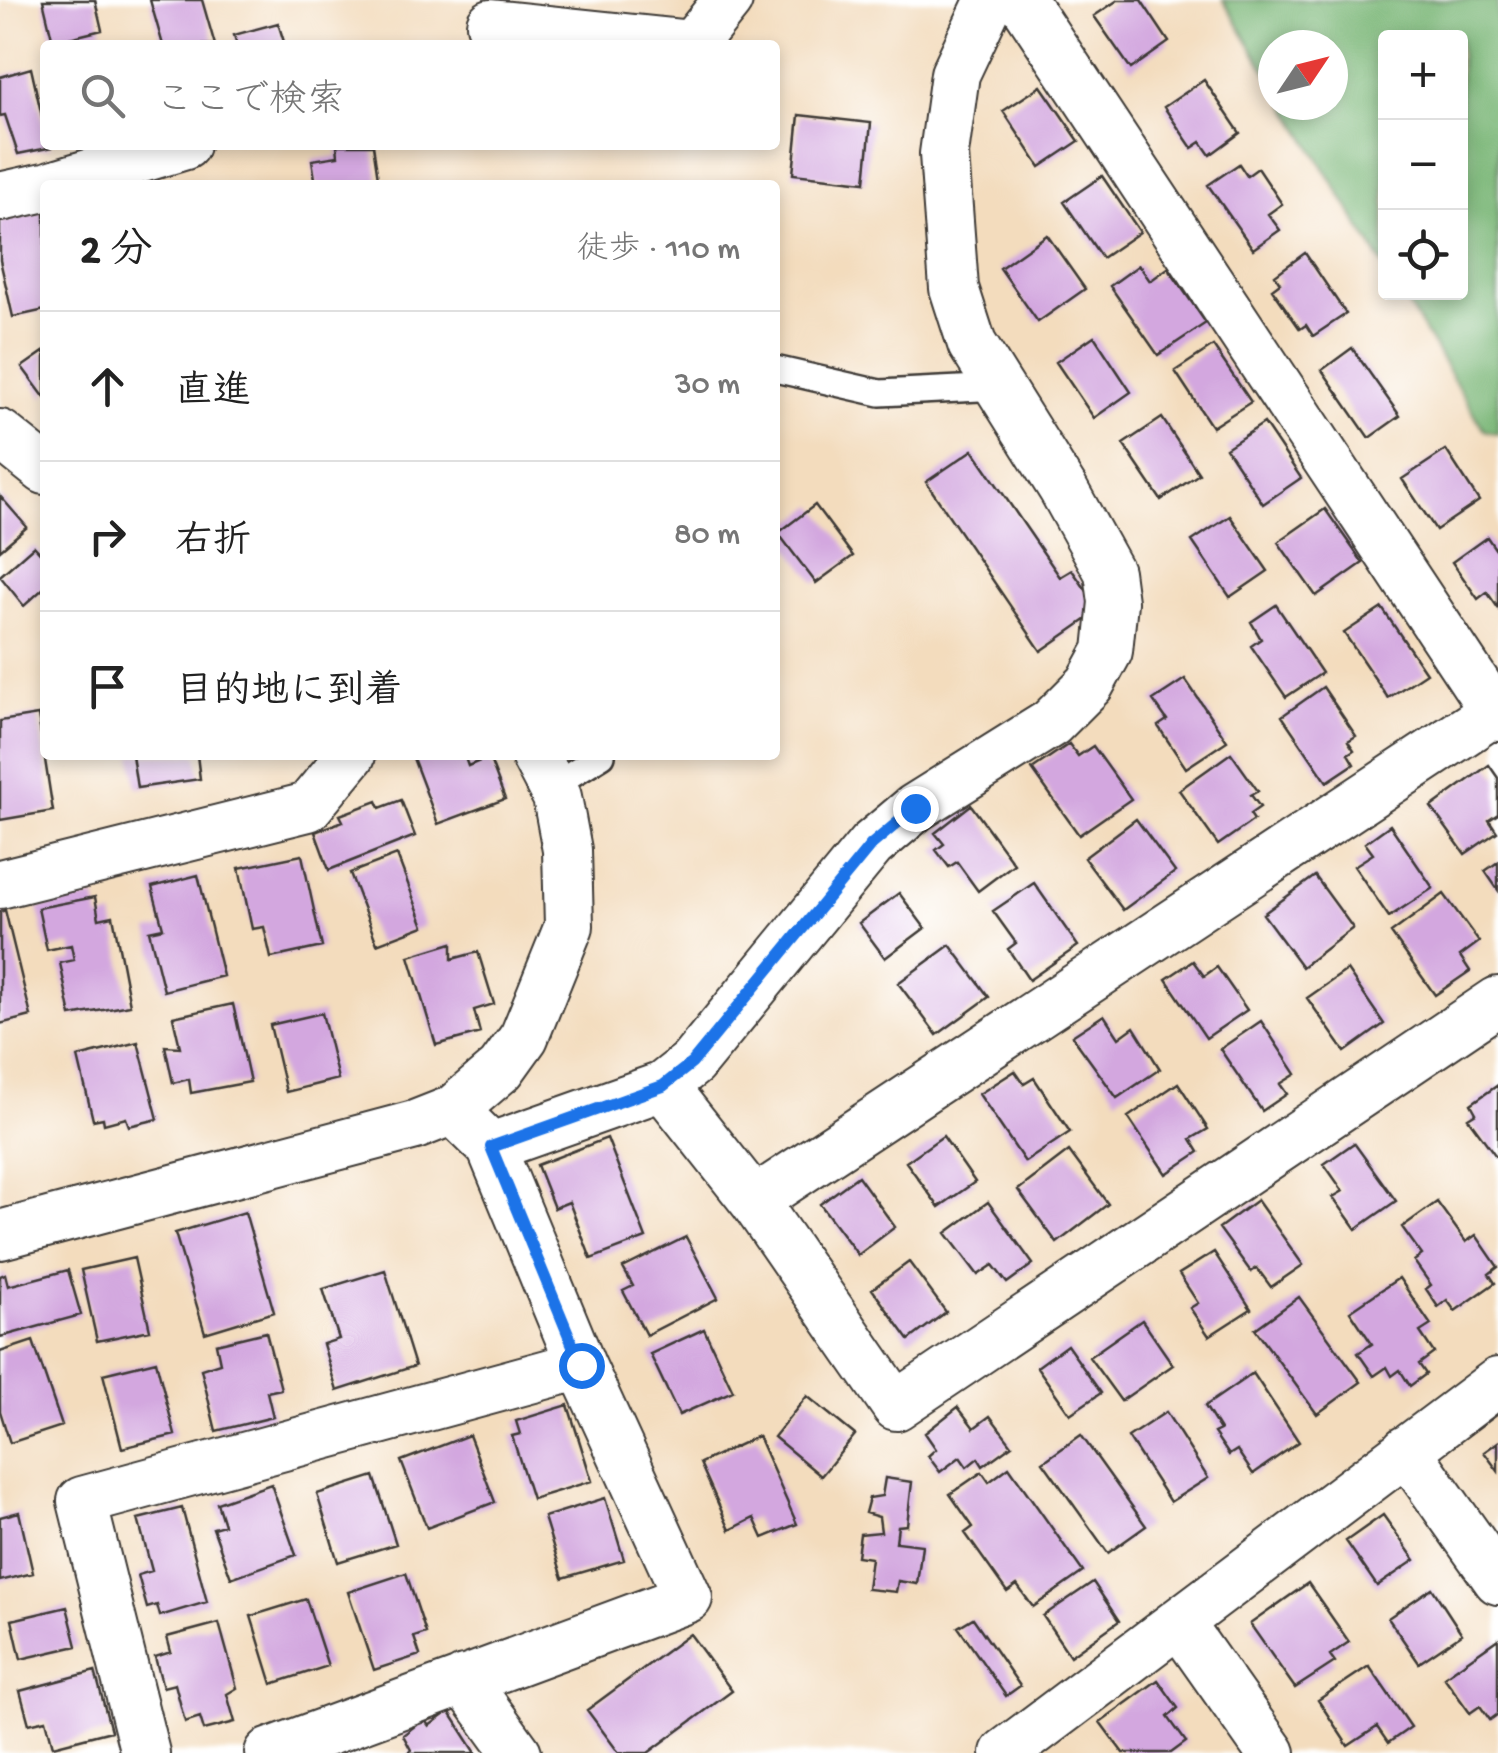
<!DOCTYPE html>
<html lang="ja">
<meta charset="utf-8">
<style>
:root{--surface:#fff;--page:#f6f6f6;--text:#222;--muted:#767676;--line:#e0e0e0}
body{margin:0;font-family:"Gochi Hand","Klee One",sans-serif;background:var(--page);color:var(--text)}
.controls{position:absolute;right:30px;top:30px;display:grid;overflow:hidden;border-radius:10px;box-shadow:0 5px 15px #0003}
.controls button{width:90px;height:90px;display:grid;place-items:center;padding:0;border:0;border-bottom:2px solid var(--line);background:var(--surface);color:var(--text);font:50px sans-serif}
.compass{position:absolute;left:1258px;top:30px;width:90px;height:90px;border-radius:50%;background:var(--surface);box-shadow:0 5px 15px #0003;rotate:55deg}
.stop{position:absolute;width:30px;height:30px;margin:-22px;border:8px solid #1a73e8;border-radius:50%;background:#fff}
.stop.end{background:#1a73e8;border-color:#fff;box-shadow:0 2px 10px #0008}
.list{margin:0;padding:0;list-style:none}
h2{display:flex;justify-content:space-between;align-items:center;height:130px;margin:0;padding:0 40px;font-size:42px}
h2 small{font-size:32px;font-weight:400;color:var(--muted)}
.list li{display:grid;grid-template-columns:65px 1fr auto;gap:30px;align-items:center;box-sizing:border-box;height:150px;padding:0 40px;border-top:2px solid var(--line)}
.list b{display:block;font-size:38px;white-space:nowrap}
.list em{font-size:32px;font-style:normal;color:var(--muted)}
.icon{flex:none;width:55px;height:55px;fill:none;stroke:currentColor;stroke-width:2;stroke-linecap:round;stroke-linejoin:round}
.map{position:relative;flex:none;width:1498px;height:1753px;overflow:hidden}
.search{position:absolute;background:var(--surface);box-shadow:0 5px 15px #0003;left:40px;top:40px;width:740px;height:110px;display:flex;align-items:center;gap:25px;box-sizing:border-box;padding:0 35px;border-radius:10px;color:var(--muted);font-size:38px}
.panel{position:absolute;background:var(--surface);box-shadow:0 5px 15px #0003;left:40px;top:180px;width:740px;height:580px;border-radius:10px}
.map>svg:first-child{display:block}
.forest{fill:#78b575;stroke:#4a6848;stroke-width:2.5}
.building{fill:#d3a7df}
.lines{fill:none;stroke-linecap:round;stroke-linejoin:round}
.service-casing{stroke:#3c3934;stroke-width:30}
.minor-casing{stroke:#3c3934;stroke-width:52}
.service{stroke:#fff;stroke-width:25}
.minor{stroke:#fff;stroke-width:48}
.route{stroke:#1a73e8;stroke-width:12}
</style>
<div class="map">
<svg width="1498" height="1753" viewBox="0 0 1498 1753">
<rect width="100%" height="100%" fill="#fff"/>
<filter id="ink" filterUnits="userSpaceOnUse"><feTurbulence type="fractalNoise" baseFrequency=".01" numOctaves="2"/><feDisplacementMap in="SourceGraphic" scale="20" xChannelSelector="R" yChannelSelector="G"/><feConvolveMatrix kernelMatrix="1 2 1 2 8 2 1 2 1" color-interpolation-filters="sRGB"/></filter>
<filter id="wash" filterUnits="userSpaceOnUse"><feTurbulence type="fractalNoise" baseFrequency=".0048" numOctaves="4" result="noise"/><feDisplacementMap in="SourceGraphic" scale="40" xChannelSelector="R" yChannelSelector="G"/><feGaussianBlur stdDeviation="2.25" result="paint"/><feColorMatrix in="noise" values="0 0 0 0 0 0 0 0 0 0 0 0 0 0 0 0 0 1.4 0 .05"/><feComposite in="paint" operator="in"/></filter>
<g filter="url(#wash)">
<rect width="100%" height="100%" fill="#f3dcbd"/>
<path class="forest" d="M1223,0H1498V434L1484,430L1401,293L1460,292V38H1386L1385,268L1286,105H1333V45H1273V83Z"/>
<g id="blocks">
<path class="building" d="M43,0H95L102,30L53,42Z
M150,0H202L215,45H163Z
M1118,0H1141L1169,42L1131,69L1094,16Z
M278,23L285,45H237L234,35Z
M31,68L45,130V145L53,147L18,154L5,115L0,116V77Z
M1204,80L1240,133L1210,155L1201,142L1192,148L1164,107Z
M1041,86L1079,141L1040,167L1003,111Z
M799,115L871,123L865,182L793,174Z
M337,145H373L379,185H316L312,160L338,156Z
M1239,164L1247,176L1258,168L1282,204L1268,214L1280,230L1253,249L1208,185Z
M1102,176L1140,232L1102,258L1064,202Z
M45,211V310L13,317L0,260V221Z
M1047,235L1085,289L1038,322L1000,268Z
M1305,253L1346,314L1313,336L1306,325L1300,329L1272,289L1280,283L1275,275Z
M1139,265L1150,281L1168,268L1206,323L1158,355L1110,286Z
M1094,336L1131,392L1094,418L1056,362Z
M1213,346L1251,402L1212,427L1175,371Z
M1352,348L1400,416L1369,438L1322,370Z
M45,351V398L22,367Z
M1162,418L1199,474L1161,500L1123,444Z
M1264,423L1301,478L1263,504L1226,448Z
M973,450L1060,577L1072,570L1100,610L1041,651L926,482Z
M1446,450L1479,501L1436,530L1402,479Z
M0,496L27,527L0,550Z
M815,505L853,556L816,583L778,533Z
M1325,509L1363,563L1316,596L1278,542Z
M1230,516L1268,571L1230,597L1192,541Z
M1487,537L1498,553V608L1487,592L1478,599L1452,562Z
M34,546L45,558V587L24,606L0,576Z
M1276,605L1322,673L1286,697L1251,646L1261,639L1251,622Z
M1382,608L1426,673L1388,698L1344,633Z
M1185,679L1227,741L1186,768L1158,726L1167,720L1153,700Z
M1323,687L1356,736L1348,741L1354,750L1348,754L1354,764L1327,782L1282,716Z
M38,715L53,811L0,820V721Z
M1069,744L1078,756L1093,746L1131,799L1079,835L1032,769Z
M1231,753L1258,791L1251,795L1260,807L1250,814L1254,820L1218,845L1179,790Z
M132,755H197L200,779L137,788Z
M422,755H464L468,766L489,757L505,799L438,824L413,758Z
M1489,765L1498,778V814L1489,820L1497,832L1465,854L1431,807Z
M401,800L415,836L329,870L315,832L343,821L340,815L377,801L380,808Z
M971,805L1014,864L978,891L957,862L949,867L936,850L944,844L935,833Z
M1136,819L1175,872L1123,910L1084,858Z
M1390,825L1433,888L1389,917L1354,866L1373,854L1365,843Z
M302,855L322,947L271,958L264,927L252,929L239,868Z
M397,855L424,926L377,944L350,873Z
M1498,862V890L1485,871Z
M198,875L223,976L164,991L149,931L163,928L152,887Z
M1315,876L1353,928L1302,967L1263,914Z
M1034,883L1078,946L1029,980L1008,949L1016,943L993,911Z
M899,893L925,928L885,958L859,923Z
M1444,894L1479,942L1460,956L1470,971L1435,995L1391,933Z
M95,897L99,919L113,916L130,1005L71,1016L60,963L74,960L71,945L47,950L38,908Z
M5,910L31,1016L0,1024V912Z
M452,943V959L478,952L494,1004L474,1010L480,1033L436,1045L409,956Z
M950,945L989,997L937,1035L898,983Z
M1193,961L1204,976L1217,967L1247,1010L1206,1038L1166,979Z
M1347,970L1384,1024L1345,1052L1307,998Z
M233,1004L250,1082L191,1093L189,1079L173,1083L165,1046L180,1047L173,1017Z
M322,1013L338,1079L286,1092L270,1025Z
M1104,1015L1119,1038L1134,1027L1160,1069L1117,1098L1072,1036Z
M1261,1021L1296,1074L1280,1084L1287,1094L1262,1111L1220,1049Z
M138,1042L158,1119L129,1126L126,1118L104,1124L103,1118L93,1120L78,1057Z
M1015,1071L1024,1084L1034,1078L1070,1132L1025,1162L979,1094Z
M1178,1083L1208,1129L1191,1139L1199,1152L1166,1174L1128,1117Z
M1498,1085V1159L1468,1118L1476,1113L1471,1104Z
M943,1136L975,1182L939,1207L906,1162Z
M607,1138L646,1238L591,1259L569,1202L554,1208L537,1165Z
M1354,1143L1396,1201L1356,1229L1333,1197L1343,1191L1324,1164Z
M1069,1151L1108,1204L1057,1243L1018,1190Z
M858,1176L895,1227L858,1255L820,1204Z
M1257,1200L1303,1265L1271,1287L1257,1268L1251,1272L1219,1228Z
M988,1202L1033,1264L1007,1283L993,1265L978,1275L946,1233Z
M1437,1202L1466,1242L1476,1235L1498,1267L1489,1274L1495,1283L1455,1311L1447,1300L1438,1307L1426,1289L1431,1285L1414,1261L1422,1255L1402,1227Z
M245,1212L274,1312L205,1333L175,1233Z
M686,1237L718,1298L646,1335L623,1291L633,1286L623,1268Z
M1214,1252L1251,1309L1209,1336L1190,1308L1198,1303L1179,1274Z
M134,1258L150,1330L97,1341L81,1270Z
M909,1262L946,1312L909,1340L872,1289Z
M68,1270L81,1315L0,1337V1276L5,1274L8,1286Z
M385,1270L415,1366L337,1391L323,1344L339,1339L323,1289Z
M1399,1278L1431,1325L1420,1332L1434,1353L1419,1364L1426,1374L1410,1386L1400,1370L1392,1376L1387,1367L1374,1376L1358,1353L1372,1344L1350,1311Z
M1299,1297L1361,1382L1317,1414L1255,1329Z
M1142,1320L1173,1365L1121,1401L1089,1357Z
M704,1329L733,1391L679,1415L650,1354Z
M266,1332L281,1389L267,1392L273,1417L216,1431L201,1369L220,1363L216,1344Z
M33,1341L62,1426L10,1443L0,1411V1352Z
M1067,1345L1101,1393L1070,1414L1037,1367Z
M156,1361L175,1435L122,1448L103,1374Z
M1253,1373L1299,1442L1253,1474L1237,1450L1229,1455L1214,1433L1220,1430L1205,1406Z
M807,1396L855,1435L821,1476L774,1437Z
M568,1405L592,1481L532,1499L512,1436L520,1434L516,1421Z
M958,1407L974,1428L990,1416L1012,1445L983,1466L978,1458L967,1467L960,1457L940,1472L928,1456L936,1449L925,1433Z
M1166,1412L1208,1478L1170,1502L1128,1437Z
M469,1435L495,1502L427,1528L401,1461Z
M1081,1435L1146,1526L1108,1553L1043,1462Z
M758,1436L797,1524L763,1538L754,1518L730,1530L700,1463Z
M1498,1442V1471L1484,1452Z
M1009,1467L1083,1572L1033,1607L1017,1585L1007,1592L965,1533L973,1527L950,1494L982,1472L989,1482Z
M374,1476L396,1544L338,1562L317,1494Z
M885,1478L912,1482L907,1525L898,1526L896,1542L922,1545L917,1584L898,1581L896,1592L867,1589L871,1558L857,1556L860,1534L881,1532L879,1517L865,1513L869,1498L882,1496Z
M271,1484L296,1555L231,1578L213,1528L224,1525L217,1503Z
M605,1498L624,1560L563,1578L544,1517Z
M182,1508L207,1602L160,1616L157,1605L147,1608L138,1575L152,1571L138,1519Z
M19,1512L33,1573L0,1581V1517Z
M1383,1515L1415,1560L1377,1586L1346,1541Z
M406,1573L426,1633L414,1637L420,1655L374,1670L348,1592Z
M1093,1582L1119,1621L1070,1656L1043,1616Z
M1308,1583L1349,1642L1330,1655L1335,1662L1295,1688L1250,1624Z
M1432,1588L1462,1634L1419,1663L1388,1618Z
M306,1599L328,1666L272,1684L251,1616Z
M67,1607L77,1646L21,1659L12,1620Z
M973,1618L1020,1686L1006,1696L958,1627Z
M219,1623L237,1688L227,1694L235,1722L204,1730L200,1717L185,1722L175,1684L163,1687L155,1657L171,1652L167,1637Z
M690,1634L732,1691L648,1753H619L587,1710Z
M1498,1639V1714L1490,1720L1480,1706L1470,1713L1444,1677Z
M1369,1666L1411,1727L1388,1743L1377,1727L1348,1746L1318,1700Z
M95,1671L111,1731L53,1746L46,1720L29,1724L20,1691Z
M1158,1680L1178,1708L1168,1717L1186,1742L1171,1753H1123L1100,1722Z
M449,1711L476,1753H408L411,1750L403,1735L424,1719L429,1726Z"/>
</g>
</g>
<g filter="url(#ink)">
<use href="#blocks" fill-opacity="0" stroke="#3c3934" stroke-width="2.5"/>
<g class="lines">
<defs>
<path id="service" d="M775,369L880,393L1000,387
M552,786L602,755"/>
<path id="minor" d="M1022,0L1498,717
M491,24L692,45L728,0
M52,185L185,145
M0,197L45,187
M0,434L45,470
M0,884L308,807L351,755
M663,1086L754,1201L896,1406L1498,1001
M491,1147L663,1086L692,1063L871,845L915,808L1051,723L1090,684L1108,651L1113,602L1109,572L1063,489L972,344L954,288L944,154L955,74L990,0
M754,1201L1494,712
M0,1235L415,1125L453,1110L501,1069L524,1037L569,926L567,850L557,797L535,755
M1406,1450L1498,1580
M1180,1624L1271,1753
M464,1680L517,1753
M145,1753L82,1501L581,1365
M269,1753L688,1598L581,1365L491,1147L453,1110
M1005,1753L1498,1382"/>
</defs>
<use href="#service" class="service-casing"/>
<use href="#minor" class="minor-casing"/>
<use href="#service" class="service"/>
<use href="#minor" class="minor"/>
</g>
</g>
<g class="lines" filter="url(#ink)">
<path class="route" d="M581,1365L491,1147L663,1086L692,1063L871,845L915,808"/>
</g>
</svg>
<div class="controls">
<button>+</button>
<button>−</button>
<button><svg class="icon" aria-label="locate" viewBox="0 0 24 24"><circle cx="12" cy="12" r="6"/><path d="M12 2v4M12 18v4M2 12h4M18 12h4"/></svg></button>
</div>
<svg class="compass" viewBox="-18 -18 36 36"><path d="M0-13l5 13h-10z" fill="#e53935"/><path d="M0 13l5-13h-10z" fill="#767676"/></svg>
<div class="stop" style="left:581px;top:1365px"></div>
<div class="stop end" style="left:915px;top:808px"></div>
<div class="search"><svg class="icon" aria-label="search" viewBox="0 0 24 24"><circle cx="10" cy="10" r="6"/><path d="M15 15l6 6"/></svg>ここで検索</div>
<section class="panel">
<h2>2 分<small>徒歩 · 110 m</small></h2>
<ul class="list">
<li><svg class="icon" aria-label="ahead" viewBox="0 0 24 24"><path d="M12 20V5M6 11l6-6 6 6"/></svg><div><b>直進</b></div><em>30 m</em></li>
<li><svg class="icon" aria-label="right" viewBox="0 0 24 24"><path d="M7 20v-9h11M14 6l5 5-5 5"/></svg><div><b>右折</b></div><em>80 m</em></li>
<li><svg class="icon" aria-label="arrive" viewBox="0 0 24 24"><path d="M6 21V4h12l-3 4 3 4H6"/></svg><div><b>目的地に到着</b></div></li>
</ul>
</section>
</div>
